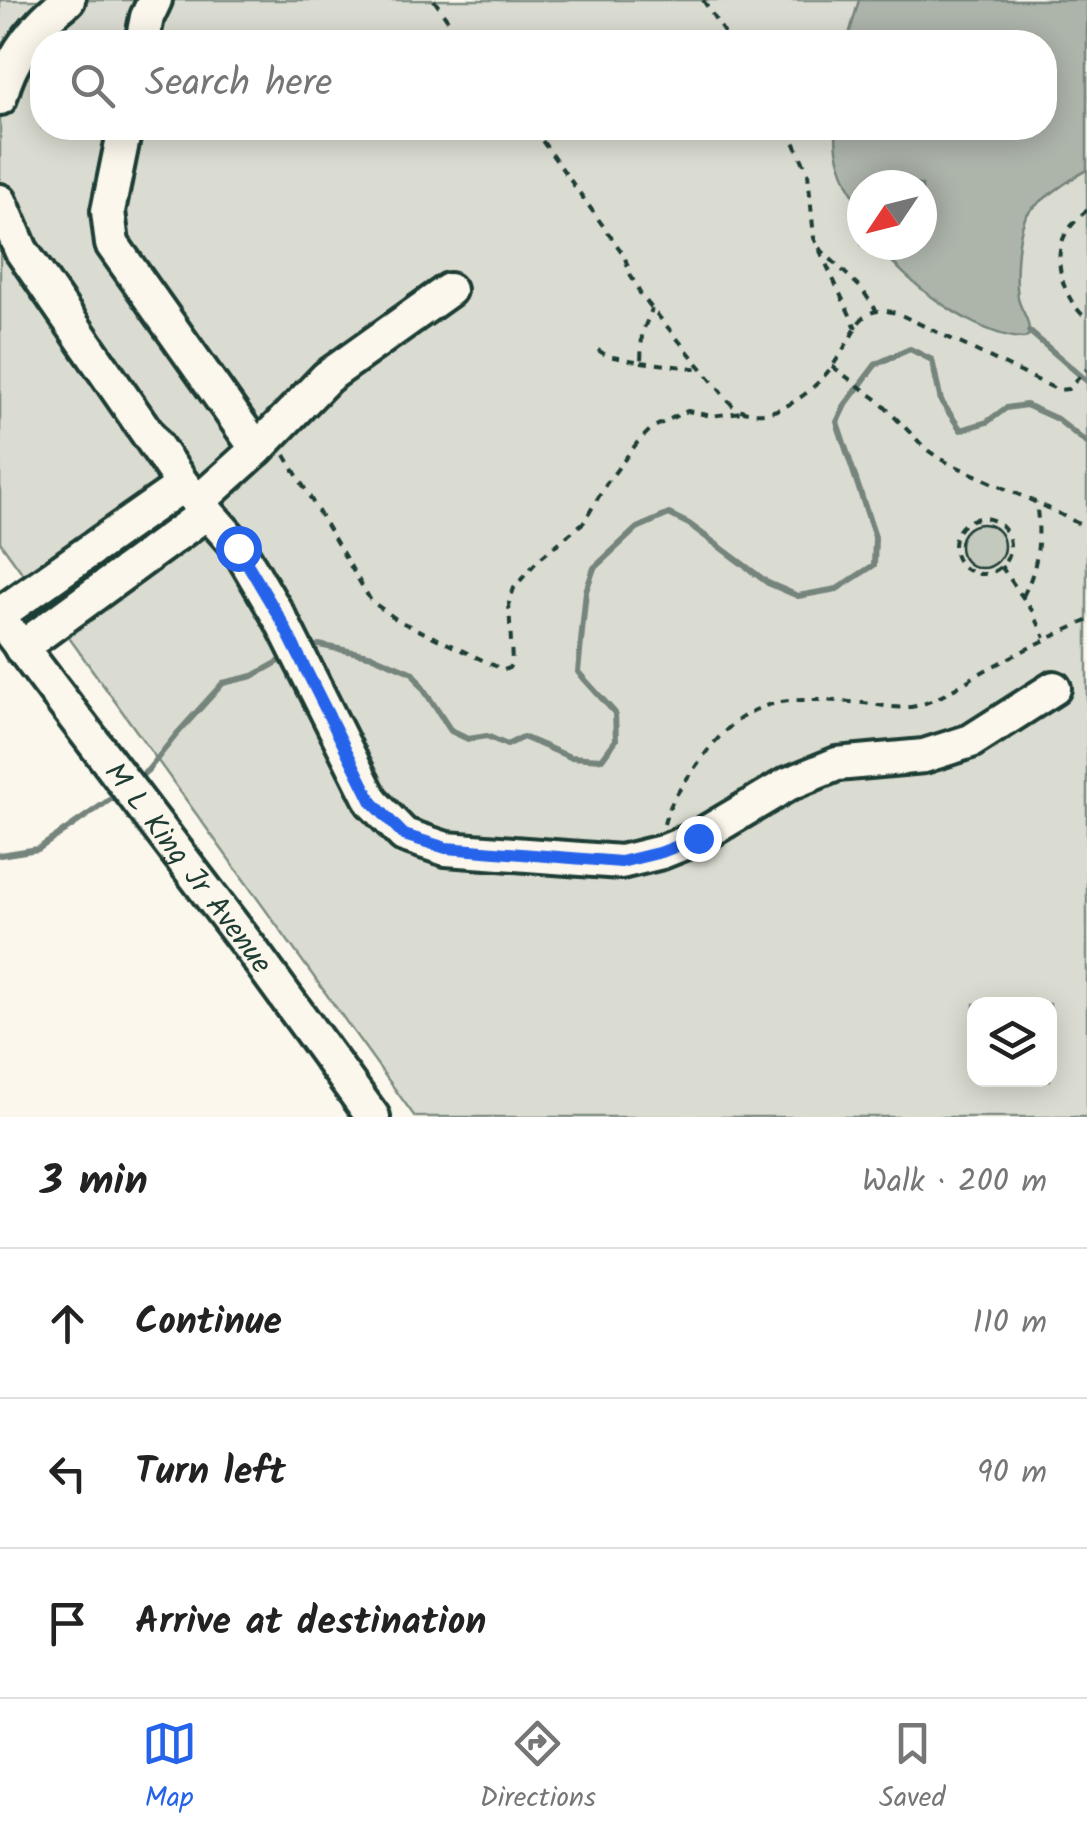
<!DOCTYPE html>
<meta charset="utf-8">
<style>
:root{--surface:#fff;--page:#f6f6f6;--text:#222;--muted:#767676;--line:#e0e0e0;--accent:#2563eb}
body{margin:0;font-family:Kalam,sans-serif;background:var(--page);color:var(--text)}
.controls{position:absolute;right:30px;bottom:30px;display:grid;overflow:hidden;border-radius:20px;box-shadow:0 5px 25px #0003}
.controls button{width:90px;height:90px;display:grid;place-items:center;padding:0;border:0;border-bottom:2px solid var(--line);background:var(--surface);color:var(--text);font:50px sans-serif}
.compass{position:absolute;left:847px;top:170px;width:90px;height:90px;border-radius:50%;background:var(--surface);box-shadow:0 5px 25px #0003;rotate:235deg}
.stop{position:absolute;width:30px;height:30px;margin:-22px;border:8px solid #2563eb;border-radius:50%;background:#fff}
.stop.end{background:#2563eb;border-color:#fff;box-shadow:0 2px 10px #0008}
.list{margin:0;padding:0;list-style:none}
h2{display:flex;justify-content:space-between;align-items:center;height:130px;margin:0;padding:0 40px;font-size:42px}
h2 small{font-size:32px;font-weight:400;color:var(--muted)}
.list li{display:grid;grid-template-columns:65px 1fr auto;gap:30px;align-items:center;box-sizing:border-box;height:150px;padding:0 40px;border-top:2px solid var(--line)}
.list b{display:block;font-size:38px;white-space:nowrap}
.list em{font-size:32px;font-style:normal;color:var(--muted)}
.icon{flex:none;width:55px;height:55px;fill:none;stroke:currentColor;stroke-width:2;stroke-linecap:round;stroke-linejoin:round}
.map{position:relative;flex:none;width:1087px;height:1117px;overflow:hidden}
.search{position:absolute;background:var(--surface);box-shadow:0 5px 25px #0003;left:30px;right:30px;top:30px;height:110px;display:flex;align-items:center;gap:25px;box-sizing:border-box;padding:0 35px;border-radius:40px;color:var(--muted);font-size:38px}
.sheet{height:580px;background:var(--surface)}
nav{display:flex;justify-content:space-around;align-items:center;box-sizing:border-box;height:140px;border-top:2px solid var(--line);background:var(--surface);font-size:28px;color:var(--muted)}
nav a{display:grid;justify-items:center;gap:5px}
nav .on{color:var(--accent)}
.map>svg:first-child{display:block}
.green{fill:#dbdcd1;stroke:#7d8c82;stroke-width:2.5;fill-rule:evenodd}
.water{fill:#adb4aa;stroke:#74847b;stroke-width:2.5}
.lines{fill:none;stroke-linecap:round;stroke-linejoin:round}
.stream{stroke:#74847b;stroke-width:6}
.building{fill:#c4c9be;stroke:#1f3d34;stroke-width:2.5}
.minor-casing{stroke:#1f3d34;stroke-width:40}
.path{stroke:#1f3d34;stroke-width:4;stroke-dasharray:8 8;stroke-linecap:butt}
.minor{stroke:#fbf7ec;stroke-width:32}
.route{stroke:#2563eb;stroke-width:12}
.labels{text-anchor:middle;stroke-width:8;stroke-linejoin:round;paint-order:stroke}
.street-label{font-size:30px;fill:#1f3d34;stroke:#fbf7ec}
</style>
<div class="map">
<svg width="1087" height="1117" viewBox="0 0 1087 1117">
<rect width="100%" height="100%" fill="#fbf7ec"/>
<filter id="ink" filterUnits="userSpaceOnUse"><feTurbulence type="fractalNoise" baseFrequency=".01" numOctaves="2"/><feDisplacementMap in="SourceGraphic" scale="20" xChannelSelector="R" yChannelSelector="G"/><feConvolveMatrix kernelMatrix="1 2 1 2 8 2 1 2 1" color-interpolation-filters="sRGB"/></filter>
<g filter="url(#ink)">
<path class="green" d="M0,0H1087V1117H415L0,542ZM42,42H1044V128H42ZM862,185H922V245H862ZM974,1004H1050V1080H974Z"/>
<path class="water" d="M859,0H1087V170C1074,177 1030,206 1025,218C1017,239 1015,276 1018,298C1021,312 1030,318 1029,335L1024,338C980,338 903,282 879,245H922V185H862V214C850,188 832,157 837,128H1044V42H847Z"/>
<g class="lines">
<path class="stream" d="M1029,331L1087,381
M308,649L319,645L373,656L413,673L451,731L468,739L487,736L507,745L523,737L570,757L602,759L616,740L615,713L578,672L586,591L594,568L637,528L669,514L689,524L768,583L798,596L837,589L874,565L875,537L837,422L845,405L876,364L910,349L932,360L941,401L961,430L987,422L1006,408L1026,405L1057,419L1087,443
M134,782L148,770L176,735L223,683L253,676L287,657
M0,855L38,849L121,792"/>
</g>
<path class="building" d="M960 546a22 22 0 1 1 44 0a22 22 0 1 1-44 0Z"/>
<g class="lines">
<defs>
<g id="minor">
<path d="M142,42L147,17L155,0"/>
<path d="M0,98C10,58 35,25 68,0"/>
<path d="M125,128L108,211L112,244L257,449L197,503"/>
<path d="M0,201L21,250L183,485L238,547L282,622L372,802L404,835L446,849L621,862L662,852L697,838L788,784L837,764L924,756L971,741L1054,688"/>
<path d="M257,449L327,377L449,290"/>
<path d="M0,614L183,485"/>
<path id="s1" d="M0,619L253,952L373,1117"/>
<path d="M21,648L206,513"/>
</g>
</defs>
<use href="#minor" class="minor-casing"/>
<path class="path" d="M434,0L463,42
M703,0L730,42
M533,128L624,255L631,276L641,295L732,405C766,429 809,396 831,368C842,353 851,336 860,321C872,308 884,309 899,314L1058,390L1068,389L1087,369
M788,128L808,173L814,238L856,328
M1087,210C1079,217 1070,226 1065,235C1051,262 1065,301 1087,319
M819,248L861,288L876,310
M598,350L607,356L641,362L642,333L652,309
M641,362L701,369
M832,366L879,401L926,449L940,459L1046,507L1087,528
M285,455L371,601L399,621L504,670L509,668L512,662L509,603L514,588L538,560L584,522L606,484L637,443L652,428L682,413L688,411L711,416L742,412
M954 546a28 28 0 1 1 56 0a28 28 0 1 1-56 0Z
M1001,566L1033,612L1045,638
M1023,596C1039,566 1041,536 1036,502
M664,824C670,800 687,778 702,758C750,693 788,697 863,703C881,705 899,710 916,706C940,700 963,683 984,671C1018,653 1052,636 1087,621"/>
<use href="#minor" class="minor"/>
</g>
</g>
<g class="lines" filter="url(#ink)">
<path class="route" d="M238,548L282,622L372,802L404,835L446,848L621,862L662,852L698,838"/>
</g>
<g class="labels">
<g class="street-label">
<text dy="10" stroke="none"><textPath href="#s1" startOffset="312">M L King Jr Avenue</textPath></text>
</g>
</g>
</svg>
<div class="controls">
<button><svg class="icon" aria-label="layers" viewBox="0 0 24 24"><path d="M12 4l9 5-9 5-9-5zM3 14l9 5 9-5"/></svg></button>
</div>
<svg class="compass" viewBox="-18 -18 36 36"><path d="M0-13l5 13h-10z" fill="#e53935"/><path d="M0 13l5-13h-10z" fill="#767676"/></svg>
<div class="stop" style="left:238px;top:548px"></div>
<div class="stop end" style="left:698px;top:838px"></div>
<div class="search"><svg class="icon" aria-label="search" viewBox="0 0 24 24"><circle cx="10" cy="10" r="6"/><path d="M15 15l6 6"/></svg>Search here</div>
</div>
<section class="sheet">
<h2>3 min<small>Walk · 200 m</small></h2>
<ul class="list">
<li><svg class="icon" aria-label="ahead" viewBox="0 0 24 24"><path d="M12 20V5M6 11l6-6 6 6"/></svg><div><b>Continue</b></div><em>110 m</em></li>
<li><svg class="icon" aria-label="left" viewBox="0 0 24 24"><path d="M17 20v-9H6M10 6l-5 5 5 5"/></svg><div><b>Turn left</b></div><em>90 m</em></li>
<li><svg class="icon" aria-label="arrive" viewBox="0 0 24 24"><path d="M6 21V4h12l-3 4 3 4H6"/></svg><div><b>Arrive at destination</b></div></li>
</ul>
</section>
<nav>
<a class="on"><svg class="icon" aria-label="map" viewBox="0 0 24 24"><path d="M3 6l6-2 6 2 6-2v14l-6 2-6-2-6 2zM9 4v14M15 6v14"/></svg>Map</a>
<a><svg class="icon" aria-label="directions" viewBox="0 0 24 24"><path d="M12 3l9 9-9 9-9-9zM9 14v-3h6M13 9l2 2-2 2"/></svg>Directions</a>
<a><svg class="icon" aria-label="saved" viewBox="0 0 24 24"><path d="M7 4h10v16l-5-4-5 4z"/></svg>Saved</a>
</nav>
